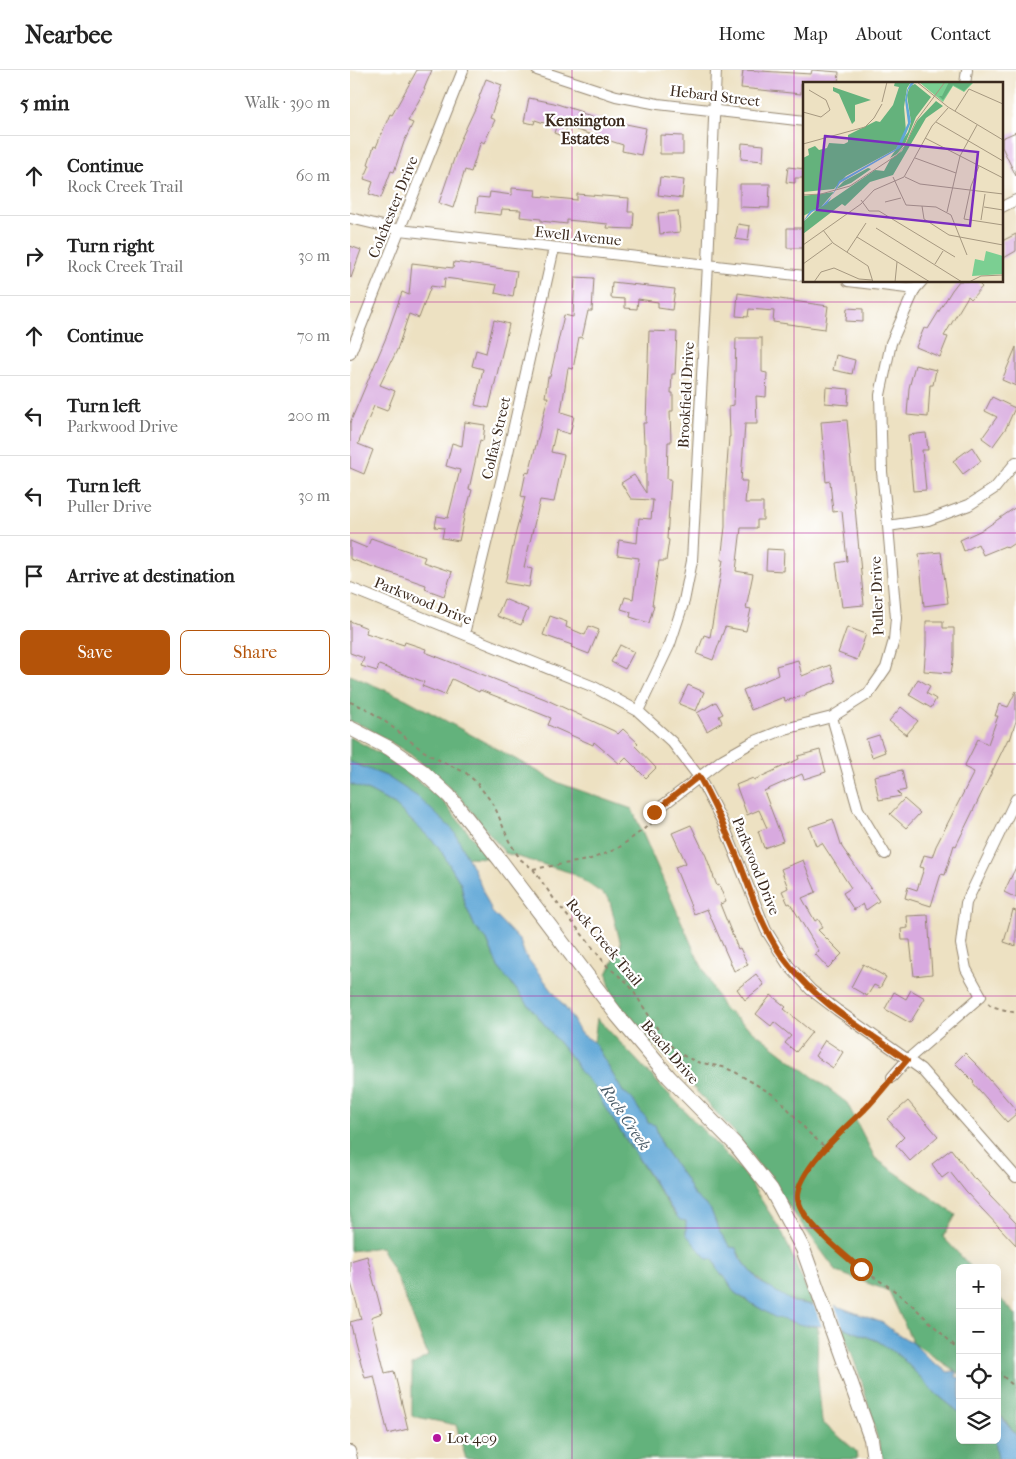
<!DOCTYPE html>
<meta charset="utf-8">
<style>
:root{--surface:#fff;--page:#f2f2f2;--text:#222;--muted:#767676;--line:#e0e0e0;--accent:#b45309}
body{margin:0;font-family:"IM FELL French Canon",serif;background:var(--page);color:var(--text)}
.controls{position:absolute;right:15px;bottom:15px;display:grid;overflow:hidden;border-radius:8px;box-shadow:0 5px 20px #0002}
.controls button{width:45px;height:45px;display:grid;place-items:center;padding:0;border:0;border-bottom:1px solid var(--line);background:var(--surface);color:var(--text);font:25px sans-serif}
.stop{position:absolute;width:15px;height:15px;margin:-11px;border:4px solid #b45309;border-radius:50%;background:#fff}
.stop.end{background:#b45309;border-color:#fff;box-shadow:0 1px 5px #0008}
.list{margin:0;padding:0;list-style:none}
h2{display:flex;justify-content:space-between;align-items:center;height:65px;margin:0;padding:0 20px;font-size:21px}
h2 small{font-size:16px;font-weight:400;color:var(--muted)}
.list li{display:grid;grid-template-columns:32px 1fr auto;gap:15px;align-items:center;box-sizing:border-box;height:80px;padding:0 20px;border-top:1px solid var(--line)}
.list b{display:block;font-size:19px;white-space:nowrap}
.list p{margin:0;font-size:16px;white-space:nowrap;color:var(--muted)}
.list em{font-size:16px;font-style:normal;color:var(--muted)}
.actions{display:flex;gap:10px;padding:15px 20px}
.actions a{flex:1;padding:11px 0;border:1px solid var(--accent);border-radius:8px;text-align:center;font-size:18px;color:var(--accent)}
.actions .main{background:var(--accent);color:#fff}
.icon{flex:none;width:28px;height:28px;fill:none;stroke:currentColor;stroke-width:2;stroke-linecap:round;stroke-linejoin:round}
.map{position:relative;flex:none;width:666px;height:1389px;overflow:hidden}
header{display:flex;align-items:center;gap:30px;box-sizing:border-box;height:70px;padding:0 25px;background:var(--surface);border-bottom:1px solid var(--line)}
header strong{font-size:24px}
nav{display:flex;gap:28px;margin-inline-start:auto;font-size:18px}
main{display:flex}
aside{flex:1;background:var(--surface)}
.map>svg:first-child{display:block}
.forest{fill:#64b27c;stroke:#506e4d}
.water{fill:#61a7d7;stroke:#4e687a}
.pier{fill:#ede1c2}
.building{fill:#d8aadf}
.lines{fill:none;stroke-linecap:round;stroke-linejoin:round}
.street-casing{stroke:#948670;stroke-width:12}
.secondary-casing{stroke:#948670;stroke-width:16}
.path{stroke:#948670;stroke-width:2;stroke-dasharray:4 4;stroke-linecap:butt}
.street{stroke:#fff;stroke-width:10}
.secondary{stroke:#fff;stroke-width:14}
.route{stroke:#b45309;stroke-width:6}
.grid{fill:none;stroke:#b5179e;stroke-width:1;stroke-opacity:0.55}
.poi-dot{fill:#b5179e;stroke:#fff;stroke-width:2}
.labels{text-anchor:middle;stroke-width:4.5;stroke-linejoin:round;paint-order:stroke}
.street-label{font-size:15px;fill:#3b2a1e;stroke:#fff}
.poi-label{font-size:15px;fill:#3b2a1e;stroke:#fff;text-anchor:start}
.neighbourhood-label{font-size:16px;font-weight:bold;fill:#3b2a1e;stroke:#fff}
.water-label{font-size:16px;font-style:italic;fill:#4a5c68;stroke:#fff}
.inset-road{fill:none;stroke:#a69880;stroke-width:1}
.view{fill:#7b2cbf;fill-opacity:0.15;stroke:#7b2cbf;stroke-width:2.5}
.inset-edge{fill:none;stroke:#3b2a1e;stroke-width:2.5}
</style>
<header>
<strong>Nearbee</strong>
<nav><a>Home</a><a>Map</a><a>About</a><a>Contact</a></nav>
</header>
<main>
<aside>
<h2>5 min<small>Walk · 390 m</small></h2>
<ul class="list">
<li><svg class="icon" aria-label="ahead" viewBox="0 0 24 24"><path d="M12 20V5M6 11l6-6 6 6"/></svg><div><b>Continue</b><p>Rock Creek Trail</p></div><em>60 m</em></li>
<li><svg class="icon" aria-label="right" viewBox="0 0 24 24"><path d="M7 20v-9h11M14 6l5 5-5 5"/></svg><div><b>Turn right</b><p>Rock Creek Trail</p></div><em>30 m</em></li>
<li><svg class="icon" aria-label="ahead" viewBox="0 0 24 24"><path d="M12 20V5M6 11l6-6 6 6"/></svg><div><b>Continue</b></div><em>70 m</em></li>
<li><svg class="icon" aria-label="left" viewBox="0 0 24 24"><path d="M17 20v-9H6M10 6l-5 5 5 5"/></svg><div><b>Turn left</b><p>Parkwood Drive</p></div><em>200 m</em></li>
<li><svg class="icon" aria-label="left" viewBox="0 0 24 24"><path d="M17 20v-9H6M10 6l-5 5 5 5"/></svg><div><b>Turn left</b><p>Puller Drive</p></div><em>30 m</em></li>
<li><svg class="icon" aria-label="arrive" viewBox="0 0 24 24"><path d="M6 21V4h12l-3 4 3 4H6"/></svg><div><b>Arrive at destination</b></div></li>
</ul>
<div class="actions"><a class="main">Save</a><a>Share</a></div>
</aside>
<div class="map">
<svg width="666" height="1389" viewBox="0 0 666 1389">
<rect width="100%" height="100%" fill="#fff"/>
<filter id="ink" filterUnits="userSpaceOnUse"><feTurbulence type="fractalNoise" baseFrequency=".02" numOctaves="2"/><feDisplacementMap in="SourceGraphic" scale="10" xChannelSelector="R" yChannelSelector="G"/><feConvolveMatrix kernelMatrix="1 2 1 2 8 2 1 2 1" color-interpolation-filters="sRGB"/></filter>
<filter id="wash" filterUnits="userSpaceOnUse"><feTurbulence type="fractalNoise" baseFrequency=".0096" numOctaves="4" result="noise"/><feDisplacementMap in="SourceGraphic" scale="20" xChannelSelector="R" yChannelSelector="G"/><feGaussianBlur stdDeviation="1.12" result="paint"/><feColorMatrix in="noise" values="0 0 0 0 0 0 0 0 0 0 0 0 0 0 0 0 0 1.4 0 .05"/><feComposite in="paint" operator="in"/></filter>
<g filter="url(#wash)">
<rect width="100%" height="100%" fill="#ede1c2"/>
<path class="forest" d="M0,605L56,629L209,713L282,739L347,887L373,938L497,1033L525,1088L606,1145L593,1167L622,1198H610V1304L563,1273L539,1221L487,1202L385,1063L263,930L257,904L271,875L259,828L222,803L155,783L109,726L60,684L16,657L0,651Z
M0,667L41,690L91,729L139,788L116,787L36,706L0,692Z
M0,714L19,721L45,735L88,776L111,814L115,834L125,857L137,870L148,897L224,991L229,1001L244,1016L254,1036L324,1144L336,1151V1164L349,1178L363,1189L370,1203L374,1206L385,1223C413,1242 433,1252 468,1257L467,1299L472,1352L506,1381L507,1389H116L106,1355L62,1346V1295L78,1286L49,1212L31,1177L0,1181Z
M247,948L396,1106L433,1164L463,1235C456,1233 449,1233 443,1231C420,1224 395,1199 386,1178L380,1177L369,1161L361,1140L343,1124L336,1110L312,1076L305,1056L298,1053L296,1047C286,1040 286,1028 273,1022L244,972Z
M647,1225L666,1245V1365L647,1340Z
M492,1257L528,1271L551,1287L584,1322L610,1343V1370H645L648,1389H533L512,1312Z"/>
<path class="water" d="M0,692L36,706L68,727L104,761L124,800L142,842L170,871L175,885L220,944L230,963L244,972L273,1022C286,1028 286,1040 296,1047L298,1053L305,1055L312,1076L336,1110L343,1124L361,1140L369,1161L380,1177L386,1178L390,1188L410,1212L435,1227L443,1232L463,1235H484L533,1253L543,1261L563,1273L581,1291L598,1302L606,1301V1307L610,1308V1343L584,1322L551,1287L528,1271L492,1257L452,1255L424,1247L385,1223L374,1206L370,1203L363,1189H357L336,1164V1151L330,1150L325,1144L254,1036L244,1016L229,1001L224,991L148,897L137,870L125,857L115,834L111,814L88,776L45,735L19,721L0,714Z
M647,1343C655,1350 659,1358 666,1365V1389H648L645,1370H647Z"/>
<path class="pier" d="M463,1232L484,1233L494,1261L473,1259Z"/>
<g id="blocks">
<path class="building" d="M67,0H82L74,19H75L58,51L63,53L54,72L44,102L41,101L31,128L19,124L23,112L14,109L20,95L18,94L24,76L26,77L40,44L42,45Z
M393,0L461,4L462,0L489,2L488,14H451V24L391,18Z
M136,9L152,15L140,48L145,50L134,73L131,71L121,102L115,100L103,138L89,133L110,71L130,28L129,27Z
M179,28L204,33L232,42L231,44L271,55V53L296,58L291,85L272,81L273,75L217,57L214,67L204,63L206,57L185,50L184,54L174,52Z
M666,62V106L652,77V68Z
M310,65L333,66V84H310Z
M392,73L414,75L413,91L391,89Z
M438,97L455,99V108H445V113L436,112Z
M310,107L334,110L332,128L308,125Z
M390,114H420L419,138L390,137Z
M162,118L186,120L185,126L227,130V124L279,128L278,142H284L283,159L257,158L258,154L217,150V154L191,151V149L170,147L171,140L152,139L151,145L126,142L128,127L139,128L140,122L162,125Z
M328,141L330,162L310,164L308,143Z
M388,154L400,156L398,171L385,169Z
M437,158H455V178H437Z
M666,164V181L652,189V171Z
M0,176L11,180L1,208L0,207Z
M104,192L167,201L163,227L145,223L147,215L95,208L94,218L81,216L69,248L59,244L47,280L30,315L45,321L37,341L24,336L8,374L23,380L14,404L0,398V353L35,270L52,222L59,225L62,193L103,198Z
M225,207L244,208L242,241H238L232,268L229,267L223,299L218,298L211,342L224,346L220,364L206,360L201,382L214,385L204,432L190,430L174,497L182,499L179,517L155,513L166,462L175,427L171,426L176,402L179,403L198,327H195L198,307H200L214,245L223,247Z
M609,211H626L632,217L621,229L618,226L594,266L598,267L590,287L566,277L574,258L578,259L602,220Z
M262,212L325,219L322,240L308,238V232L288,229L287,239L275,238V229L261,228Z
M388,223L478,236L475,259L423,252L424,241L399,239L398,247L386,246Z
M497,238L513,239V252L496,251Z
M144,250L159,254L139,338L125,335L133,299L122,296L126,280L136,283Z
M299,261L327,262L325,304H322L321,323H323V341H320L321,372H318L317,409H321L317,469L319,470L316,491H309L302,535H304L299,553L280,547L281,542L271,539L275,527L283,529L289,488L267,485L269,470L287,473L289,448L301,449L303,430L281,429L271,413L284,405L296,423V373H294L293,353H296Z
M386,268H412V302L417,303L416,327L406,326L407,354H395L391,411H397L395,433H413V450H407V458H391L386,501L403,504L396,538L401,539L396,561L375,557L363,590L347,584L354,565L360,567L373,490H371L375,457V424L379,367H380L379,336L384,335Z
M666,277V316L652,310Z
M486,285L505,290L502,304L483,300Z
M565,295L586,300L583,315H580L578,347L557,345L559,318Z
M476,317L499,319L498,335L475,333Z
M642,327L665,338L656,358L643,376L632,368L647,347L635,341Z
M497,350L514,535L492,537L486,493L497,491L492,441L483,442L480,411L476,412L471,352Z
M115,352L135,355L133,371L130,370L119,419L122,420L117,438H116L109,471L92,468L94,458L85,457L87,446L98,448L110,400L96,396L102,373L112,376Z
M576,363L578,380H572L576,420L563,421L558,365Z
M622,377L631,391L613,404L603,391Z
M666,437V472L657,478L655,476L633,485L628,474L614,481L610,470L634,459Z
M21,468L75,487L73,492L102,502L94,526L75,519L76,515L0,489V471L17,478Z
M417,479L434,480L433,501L416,500Z
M591,482L598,533L574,536L569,484Z
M154,529L178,539L171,555L147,546Z
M200,546L217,552L216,557L235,565L239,556L249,560L239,584L221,577L222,575L193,565Z
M0,551L17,558L16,563L54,575L55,572L76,579L75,582L195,629L264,661L268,664L273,659L288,673L285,676L306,698L296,708L276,688L270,694L244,672L243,675L198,655L201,648L130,620L129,622L102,609L95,625L72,616L74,612L29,595L27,601L11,596L14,588L0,583Z
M576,551H593V558H604V586L601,603L574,601L576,576Z
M497,557L516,564L507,590L488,583Z
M270,575L284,582L275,599L261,592Z
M448,590L452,606L480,595L486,612L456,623V625L435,631L434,627L401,640L393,620L428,605L426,596Z
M568,609L580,616L576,623L586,629L581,638L559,625Z
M338,615L354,622L346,641L329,634Z
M666,621V651L660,670L658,669L606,776L604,775L595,805L591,804L581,836L555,828L558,817L567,820L574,798L570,797L574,785L582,787L586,776L624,702L614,697L628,669L638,674L648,646H645L649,634L658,637Z
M366,632L373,644L369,646L372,652L357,661L347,643Z
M551,637L568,651L556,665L539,651Z
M529,665L535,682L522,687L516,669Z
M470,680L476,702L454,709L452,704L414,721L433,771L414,778L408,761L417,758L409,740L397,745L386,715L403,708L404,710L449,689L448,686Z
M552,700L556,720L547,722L551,726L529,730L524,706Z
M554,729L570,743L556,758L540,744Z
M483,749L492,777L529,831L516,840L513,834L504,840L493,823L501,818L472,773L466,776L459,757Z
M341,755L356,786L367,816L369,815L376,832L370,834L388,879L390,878L398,895L384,901L357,839L344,844L325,797L336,793L322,763Z
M453,790L466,822L452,828L465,851L468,849L473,857L468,860L492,884L478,898L465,884L469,881L440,833L438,834L432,821L438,818L431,799Z
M666,797V828L654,822Z
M663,840L666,841V876L654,872Z
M578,845L582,904L564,906L560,870H552L551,859L558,858L557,846Z
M513,894L536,907L530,918L524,915L517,926L501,917Z
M406,904L414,915L395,930L387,919Z
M561,920L575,928L560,953L535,939L544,922L556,929Z
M421,925L436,937L434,939L462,962L446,982L435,973L441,966L424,952L421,956L406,944Z
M475,970L493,982L483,998L465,986Z
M615,983L628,996L666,1040V1044L657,1052L623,1013L624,1012L605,993Z
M558,1031L588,1066L560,1091L546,1075L554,1067L537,1049Z
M601,1079L625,1110L626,1109L640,1124L639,1125L666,1153V1175L616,1122L600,1102L592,1108L582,1094Z
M17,1186L32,1243L21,1247L35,1303L44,1301L58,1359L38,1364L24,1306L15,1308L0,1252L11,1249L0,1209V1191Z"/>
</g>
</g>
<g filter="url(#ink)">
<use href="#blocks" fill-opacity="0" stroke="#948670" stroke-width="1"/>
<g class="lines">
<defs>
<path id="street" d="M187,0L266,26L308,34L455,51
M615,14L617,0
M652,137L666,130
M0,148L50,160L455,206
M498,211L565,219
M0,284L113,0
M538,456L578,450L619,435L645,418L666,392
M0,518L244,617L288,641L322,672L349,707L372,751L416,860L438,895L461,920L487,940L571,999L666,1107
M114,564L157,387L204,178
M288,641L320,574L334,531L342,491L358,194L366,0
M482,647L508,739L535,784
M304,742L373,689L403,672L435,659L482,647L518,624L536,598L544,570L546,548L538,456L532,402L530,325L541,273L565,219L572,211
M542,1007L557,990L631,926L616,899L611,874L616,833L666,729
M0,1381L2,1389"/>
<path id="secondary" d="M0,658L39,678L72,701L99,726L150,790L267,945L319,1007L385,1074L421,1119L453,1179L521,1369L524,1389"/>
</defs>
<use href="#street" class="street-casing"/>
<use href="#secondary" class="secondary-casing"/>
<path class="path" d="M0,632L15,638L33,650L72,680L85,688L116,703L126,712L144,735L159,771L170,789L183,799L204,829L258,897L278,913L316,972L334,986L347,992L373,997L385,1002L422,1024L432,1032L459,1063L476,1078L449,1115L448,1130L455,1144L478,1172L511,1199L541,1218L562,1235L610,1281
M183,799L238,790L267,779L302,753
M638,933L641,936L666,943
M476,1078L515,1039L536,1015
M647,1301L666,1318"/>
<use href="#street" class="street"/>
<use href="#secondary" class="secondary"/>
</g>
</g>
<g class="lines" filter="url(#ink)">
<path class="route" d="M304,742L349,706C365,736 378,765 391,796C404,830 415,867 439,895C470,935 517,961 557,990C543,1006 530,1024 515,1039C496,1057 445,1102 448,1129C451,1151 494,1185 511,1199"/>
</g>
<path class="grid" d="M222,0V1389M444,0V1389M0,232H666M0,463H666M0,694H666M0,926H666M0,1158H666"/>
<circle class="poi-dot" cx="87" cy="1368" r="5"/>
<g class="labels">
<g class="street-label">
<text transform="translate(365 26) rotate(7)" y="5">Hebard Street</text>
<text transform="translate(43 137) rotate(-68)" y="5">Colchester Drive</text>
<text transform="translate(228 166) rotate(6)" y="5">Ewell Avenue</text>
<text transform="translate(336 325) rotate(-87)" y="5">Brookfield Drive</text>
<text transform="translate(146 368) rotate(-77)" y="5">Colfax Street</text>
<text transform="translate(527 526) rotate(-92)" y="5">Puller Drive</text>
<text transform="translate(73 531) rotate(22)" y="5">Parkwood Drive</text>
<text transform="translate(406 796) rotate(68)" y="5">Parkwood Drive</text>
<text transform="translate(254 872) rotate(50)" y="5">Rock Creek Trail</text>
<text transform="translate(320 982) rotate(49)" y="5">Beach Drive</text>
</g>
<g class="poi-label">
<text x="97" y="1373">Lot 409</text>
</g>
<g class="neighbourhood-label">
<text x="235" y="56">Kensington<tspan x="235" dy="18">Estates</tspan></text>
</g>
<g class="water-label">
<text transform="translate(276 1047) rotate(56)" y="6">Rock Creek</text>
</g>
</g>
<g transform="translate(453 12)">
<rect width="200" height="200" fill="#ede1c2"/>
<path d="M116,0H171L161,10L150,4L140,20ZM183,169L200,174V192L169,194L172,177L181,179Z" fill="#7bcf92"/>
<path d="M92,0H108L104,6L101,25L103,49L93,67L43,94L31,107L0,110V76L6,73L5,67L12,64L16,68L24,66L26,61L41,62L45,60V53L73,39L77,40L90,23L96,5L91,4ZM146,0L160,1L170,0L161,9L150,3L140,18L136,14H139ZM112,2L128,15L113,35L102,62L94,72L87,76L105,50L108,40L104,13L107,4ZM30,5L68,18L52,23V39L49,42L36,12L30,9ZM133,19L140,24L123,36L90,93L67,100L42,124L39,122L0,152V140L12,129L72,88L81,89L87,78L99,69L114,39ZM65,86L68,87L48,101L33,107L41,99ZM31,110L18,125L0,134V114Z" fill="#64b27c"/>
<path d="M108,0H112L105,8L104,17L108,40L97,66L37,101L24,122L9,130L0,140L7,129L18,125L29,114L36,99L93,67L105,41L102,18L104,8Z" fill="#61a7d7"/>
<path class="inset-road" d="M114,0L145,25L200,58M79,20L84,0M152,29L166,7L200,22M0,30L18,35L27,28L23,18L6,8M133,40L200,79M122,56L200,96M0,62L62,45L71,36L79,22M112,76L153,91M90,95L103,123L133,125L148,133L164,173M102,95L117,102L200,112M0,113L18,112L47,104L94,73L102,64L113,39L142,0M58,118L66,129H76L152,175M82,120L98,116M119,124L121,137L146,153L200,163M181,125L200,128M144,130L157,74L174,43M161,137L168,104L176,84M161,137L200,143M178,138L182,112M73,146L159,200M20,148L30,161L65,184L70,200M54,155L127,200M0,163L58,122L71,108L101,95L129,44L145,26M44,170L63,141M0,182L29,161M132,182L140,169M11,200L18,190L31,186L56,197L69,198M92,200L94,180M166,200L178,194L200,193"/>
<path class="view" d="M22,54L175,70L167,144L14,128Z"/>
<rect width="200" height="200" class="inset-edge"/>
</g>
</svg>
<div class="controls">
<button>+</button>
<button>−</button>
<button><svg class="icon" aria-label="locate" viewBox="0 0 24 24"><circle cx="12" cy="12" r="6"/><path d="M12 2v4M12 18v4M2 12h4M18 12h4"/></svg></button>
<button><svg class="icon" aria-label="layers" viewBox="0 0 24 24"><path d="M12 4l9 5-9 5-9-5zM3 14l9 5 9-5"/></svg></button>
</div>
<div class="stop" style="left:511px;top:1199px"></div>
<div class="stop end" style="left:304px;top:742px"></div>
</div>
</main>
